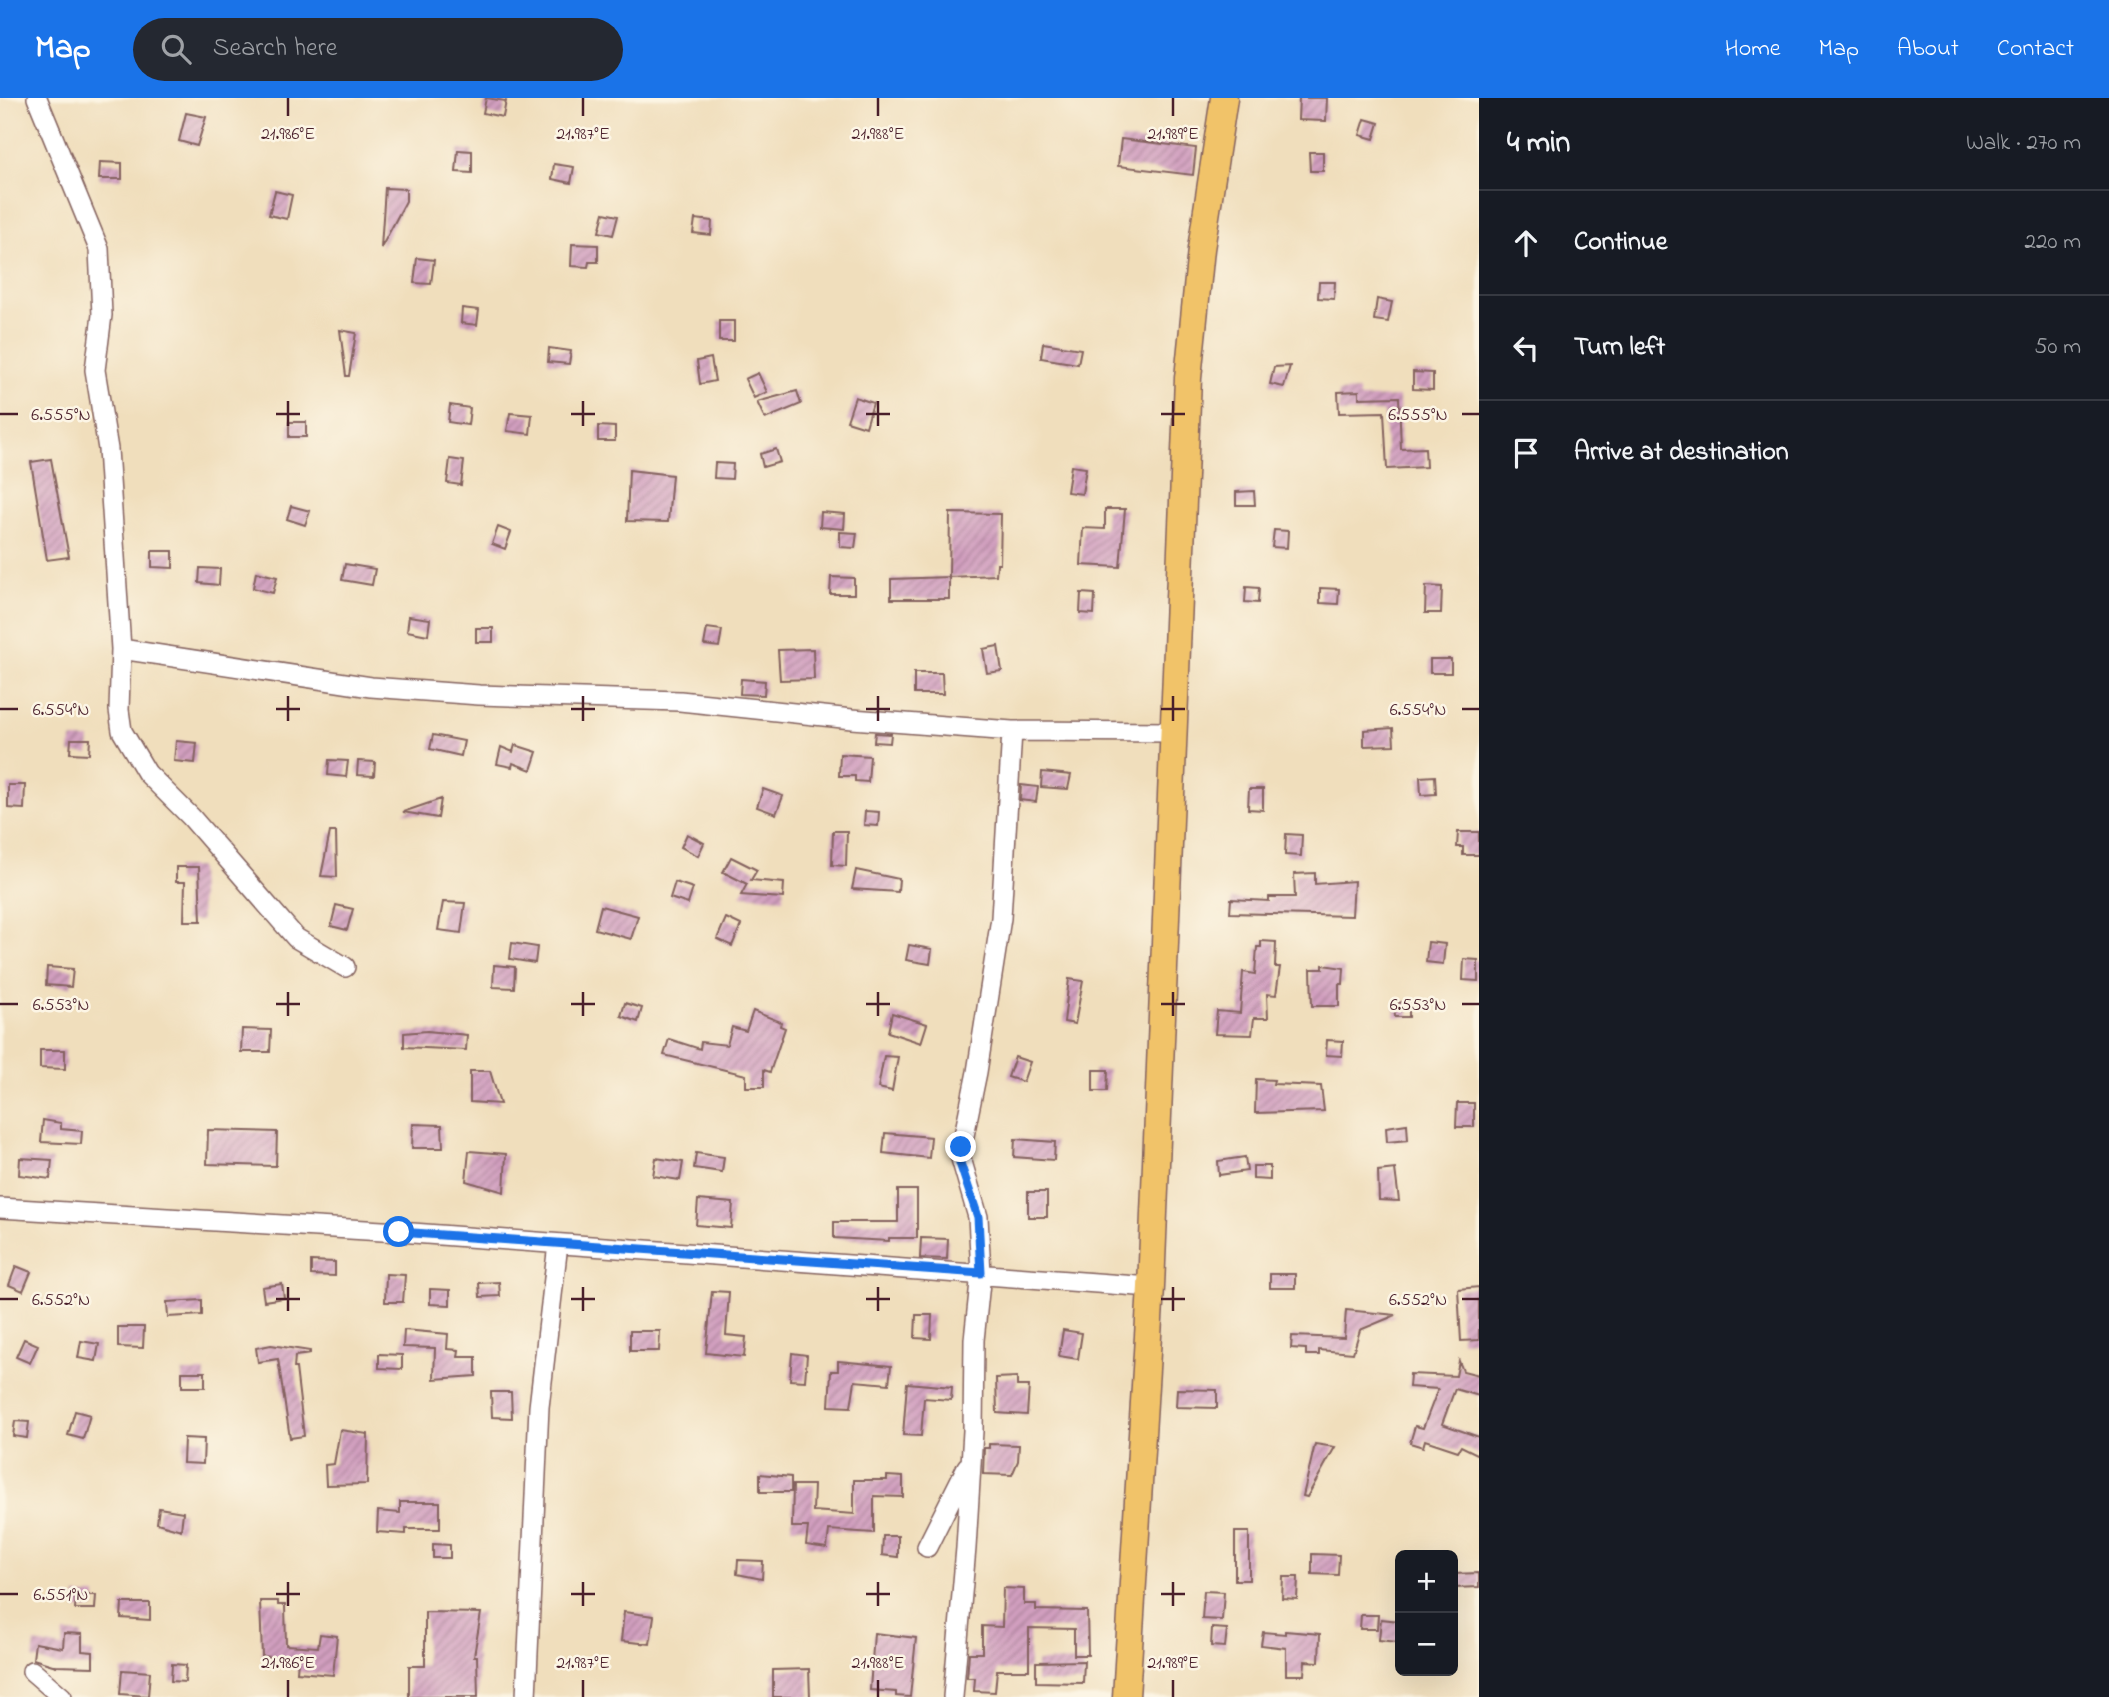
<!DOCTYPE html>
<meta charset="utf-8">
<style>
:root{--surface:#171b24;--page:#242831;--text:#f1f3f6;--muted:#9ea1a6;--line:#363941;--accent:#1a73e8}
body{margin:0;font-family:"Indie Flower",sans-serif;background:var(--page);color:var(--text)}
.controls{position:absolute;right:21px;bottom:21px;display:grid;overflow:hidden;border-radius:10px;box-shadow:0 7px 28px #0002}
.controls button{width:63px;height:63px;display:grid;place-items:center;padding:0;border:0;border-bottom:2px solid var(--line);background:var(--surface);color:var(--text);font:35px sans-serif}
.stop{position:absolute;width:21px;height:21px;margin:-16px;border:5px solid #1a73e8;border-radius:50%;background:#fff}
.stop.end{background:#1a73e8;border-color:#fff;box-shadow:0 2px 7px #0008}
.list{margin:0;padding:0;list-style:none}
h2{display:flex;justify-content:space-between;align-items:center;height:91px;margin:0;padding:0 28px;font-size:30px}
h2 small{font-size:23px;font-weight:400;color:var(--muted)}
.list li{display:grid;grid-template-columns:46px 1fr auto;gap:21px;align-items:center;box-sizing:border-box;height:105px;padding:0 28px;border-top:2px solid var(--line)}
.list b{display:block;font-size:26px;white-space:nowrap}
.list em{font-size:23px;font-style:normal;color:var(--muted)}
.icon{flex:none;width:38px;height:38px;fill:none;stroke:currentColor;stroke-width:2;stroke-linecap:round;stroke-linejoin:round}
.map{position:relative;flex:none;width:1479px;height:1599px;overflow:hidden}
header{display:flex;align-items:center;gap:42px;box-sizing:border-box;height:98px;padding:0 35px;background:var(--accent);color:#fff}
header strong{font-size:33px}
nav{display:flex;gap:38px;margin-inline-start:auto;font-size:24px}
.search{width:490px;height:63px;background:var(--page);display:flex;align-items:center;gap:18px;box-sizing:border-box;padding:0 24px;border-radius:38px;color:var(--muted);font-size:26px}
main{display:flex}
aside{flex:1;background:var(--surface)}
.map>svg:first-child{display:block}
.building{fill:url(#building-hatch)}
.lines{fill:none;stroke-linecap:round;stroke-linejoin:round}
.minor-casing{stroke:#84625e;stroke-width:22}
.major-casing{stroke:#84625e;stroke-width:29}
.minor{stroke:#fff;stroke-width:19}
.major{stroke:#f1c369;stroke-width:26}
.route{stroke:#1a73e8;stroke-width:9}
.ticks{fill:none;stroke:#4a1f2b;stroke-width:2.5}
.ticks-label{font-size:18px;text-anchor:middle;fill:#4a1f2b;stroke:#fcf5e5;stroke-width:5;stroke-linejoin:round;paint-order:stroke}
</style>
<header>
<strong>Map</strong>
<div class="search"><svg class="icon" aria-label="search" viewBox="0 0 24 24"><circle cx="10" cy="10" r="6"/><path d="M15 15l6 6"/></svg>Search here</div>
<nav><a>Home</a><a>Map</a><a>About</a><a>Contact</a></nav>
</header>
<main>
<div class="map">
<svg width="1479" height="1599" viewBox="0 0 1479 1599">
<defs>
<pattern id="building-hatch" width="6" height="6" patternUnits="userSpaceOnUse" patternTransform="scale(1.75)"><rect width="6" height="6" fill="#d19fbf"/><path d="M-1 1l2-2M0 6l6-6M5 7l2-2" fill="none" stroke="#ac819b"/></pattern>
</defs>
<rect width="100%" height="100%" fill="#fcf5e5"/>
<filter id="ink" filterUnits="userSpaceOnUse"><feTurbulence type="fractalNoise" baseFrequency=".0143" numOctaves="2"/><feDisplacementMap in="SourceGraphic" scale="14" xChannelSelector="R" yChannelSelector="G"/><feConvolveMatrix kernelMatrix="1 2 1 2 8 2 1 2 1" color-interpolation-filters="sRGB"/></filter>
<filter id="wash" filterUnits="userSpaceOnUse"><feTurbulence type="fractalNoise" baseFrequency=".00686" numOctaves="4" result="noise"/><feDisplacementMap in="SourceGraphic" scale="28" xChannelSelector="R" yChannelSelector="G"/><feGaussianBlur stdDeviation="1.57" result="paint"/><feColorMatrix in="noise" values="0 0 0 0 0 0 0 0 0 0 0 0 0 0 0 0 0 1.4 0 .05"/><feComposite in="paint" operator="in"/></filter>
<g filter="url(#wash)">
<rect width="100%" height="100%" fill="#f0debc"/>
<g id="blocks">
<path class="building" d="M486,0L506,3L503,19L483,15Z
M1299,0H1327L1326,23L1298,22Z
M186,15L206,19L197,48L179,43Z
M1365,21L1379,25L1374,41L1360,37Z
M1121,41L1196,50L1193,77L1118,68Z
M458,52L472,53V75L456,74Z
M1309,54H1323V73H1310Z
M100,64L122,65V81H99Z
M554,66L574,69L571,85L552,81Z
M385,90L406,91V103L381,150Z
M275,93L292,97L287,121L269,117Z
M604,115L618,118L613,137L599,134Z
M695,121L712,123L711,137L693,135Z
M572,146L598,147V164H589L588,169L571,168Z
M417,160L434,162L431,186L414,185Z
M1319,184H1335L1334,201L1318,200Z
M1377,201L1392,204L1388,224L1374,222Z
M462,210L479,212L477,227L461,225Z
M719,223H734V243H719Z
M340,232L356,235L349,278H346Z
M1043,245L1081,251L1078,266L1041,260Z
M549,250L571,253L569,266L548,264Z
M711,260L715,283L700,286L697,263Z
M1290,268L1284,289L1270,286L1274,269Z
M1413,274L1433,275V292L1413,291Z
M758,275L767,294L754,300L745,281Z
M797,293L801,306L765,321L757,304Z
M1359,293V300L1399,299L1401,351L1425,350L1426,369L1387,371L1384,314L1339,315L1338,294Z
M855,299L873,305L866,329L847,323Z
M450,307L470,310L468,327L448,324Z
M510,315L532,317L530,336L507,333Z
M289,324H306V339H289Z
M598,328L615,329V343H598Z
M776,351L780,364L763,369L760,356Z
M51,361L69,459L47,462L31,364Z
M450,361L464,363L461,387L447,385Z
M715,365L733,366L732,381L714,380Z
M1071,368L1086,370L1082,396L1067,394Z
M629,372L672,377L668,424L627,423Z
M1254,393L1255,407H1236V394Z
M291,408L310,413L305,427L287,421Z
M1105,411H1125L1120,469L1081,467L1083,430L1105,431Z
M821,414L845,416L844,431L820,429Z
M950,415L1001,416L1000,466H997L996,477L949,479Z
M498,429L511,434L505,451L492,446Z
M1274,432L1288,433L1287,450L1272,449Z
M840,434L857,435L855,450L840,449Z
M152,453H173V470L152,469Z
M345,466L375,471L372,487L342,482Z
M200,470L220,471L219,487L199,485Z
M256,474L277,479L273,495L253,490Z
M831,479L854,480V496H830Z
M949,479V501H891V481Z
M1426,488L1442,489L1441,515H1425Z
M1246,489L1259,490L1258,505L1245,504Z
M1320,490L1339,491L1338,506L1320,505Z
M1081,495L1095,496L1094,516L1080,515Z
M409,518L430,521L428,537L407,533Z
M476,530H493V544H476Z
M707,530L722,532L719,549L704,547Z
M998,548L1002,573L987,575L983,551Z
M813,551L814,581L780,582L778,552Z
M1430,561H1451V575H1430Z
M914,575H942L943,596H914Z
M741,581L765,583L764,597L740,596Z
M1393,630L1394,647L1364,648V632Z
M875,635L891,636L890,645L874,644Z
M433,637L464,643L461,658L430,651Z
M71,641H90L89,656L70,655Z
M176,643L197,645L195,665L174,663Z
M515,647L537,654L531,672L513,665L512,669L497,666L501,649L513,654Z
M840,656L870,658L868,684L855,683V678H839Z
M329,662L348,663L346,679L328,677Z
M358,663L375,664L374,678L357,677Z
M1042,674L1071,677L1068,691L1041,689Z
M1435,678L1436,696L1421,697L1420,679Z
M8,687H25L24,711L8,710Z
M1021,687L1038,689L1036,704L1020,702Z
M763,691L783,698L776,716L757,709Z
M1249,691H1263V712L1248,711Z
M441,701L438,720L403,714Z
M865,713L879,714L878,728L864,727Z
M833,733H847L846,768L832,767Z
M330,734H336L337,779L321,778Z
M1458,734H1479V757H1463V749H1457Z
M687,736L704,745L698,758L681,749Z
M1286,736L1302,737L1301,758L1285,757Z
M731,759L757,772L751,782L784,785L783,800L741,797L747,786L723,774Z
M176,769H199L201,823H184L185,784H176Z
M856,772L899,781L898,794L852,791Z
M1315,775V786L1354,783L1352,818L1230,815L1231,801L1269,803V799H1295L1294,776Z
M675,784L693,790L688,806L670,800Z
M443,804L465,805L461,835L438,832Z
M336,807L353,811L347,832L331,828Z
M601,808L638,818L631,841L595,831Z
M726,820L741,827L732,848L717,841Z
M1261,843L1276,844L1275,869H1280L1276,897L1267,896L1268,920H1254L1252,937L1215,936L1217,913L1240,915L1243,874L1255,876L1257,849H1261Z
M1428,844L1445,846L1443,866L1426,864Z
M512,845L537,849L535,865L510,861Z
M909,847L932,851L930,866L906,862Z
M1464,861L1478,862V883L1463,882Z
M494,867L515,869L514,890L493,889Z
M1323,867L1344,870L1343,886H1339V908H1312L1311,871H1323Z
M47,869L73,871L71,889L46,887Z
M1069,881L1083,883L1075,926L1064,924Z
M1409,904V919H1395L1394,905Z
M625,905L642,910L638,924L621,918Z
M753,913L781,924L780,928L785,930L770,974L764,972V989H746V977L664,957L669,941L700,951L701,944L727,947L732,929L746,933Z
M892,915L927,926L921,945L888,934Z
M242,931L271,932L270,954H241Z
M427,933L467,937L466,952L404,949V935Z
M1327,942L1343,943L1342,958L1326,957Z
M40,952H65V971L40,970Z
M884,958L898,959L892,993L878,990Z
M1015,959L1030,964L1023,984L1008,979Z
M1093,972H1108L1107,993H1093Z
M470,973H490L500,1006L470,1004Z
M1256,981L1274,982L1273,986L1321,988L1324,1013L1255,1015Z
M1457,1005H1474V1029H1456Z
M43,1022L61,1025V1031L82,1033L81,1046L41,1044Z
M413,1026L442,1027L443,1050H412Z
M1407,1026L1408,1042L1387,1044L1386,1029Z
M208,1032L277,1034L276,1068L207,1066Z
M885,1035L931,1039L929,1060L883,1055Z
M1015,1041L1055,1044L1054,1062L1014,1059Z
M469,1053L506,1056L504,1094L466,1083Z
M696,1055L724,1059L722,1074L694,1070Z
M1245,1059L1247,1073L1219,1077L1218,1063Z
M20,1060L52,1062L50,1081L19,1077Z
M656,1060L683,1064L680,1082L653,1078Z
M1253,1068H1270V1082L1253,1081Z
M1395,1071L1399,1103L1379,1102L1378,1073Z
M898,1092H917V1140H889V1143L834,1140V1124H898Z
M1028,1094H1047V1119H1028Z
M698,1102L733,1105L731,1130L696,1127Z
M921,1140L948,1141L947,1161L920,1160Z
M311,1163L335,1164V1178L311,1177Z
M16,1168L31,1174L23,1193L9,1187Z
M386,1176L405,1177L403,1204H385Z
M1270,1176H1295V1190H1270Z
M499,1184L500,1198L480,1199L479,1185Z
M282,1186L284,1200L264,1203L262,1189Z
M1479,1189V1242L1461,1243L1458,1191Z
M430,1191L450,1192V1207L430,1206Z
M712,1193L729,1194L726,1237L746,1239L744,1259L706,1255Z
M202,1202V1217L168,1219L167,1204Z
M1346,1212L1396,1217L1360,1232L1353,1255L1319,1252V1257H1306V1251L1291,1250L1292,1238L1344,1240Z
M916,1217H932L931,1241L915,1240Z
M118,1229H144L143,1250L118,1249Z
M404,1232L448,1236L447,1251L459,1252L458,1259H476V1278L434,1281L435,1250L403,1249Z
M1063,1232L1082,1235L1078,1261L1059,1258Z
M630,1233H660L659,1253H630Z
M24,1241L38,1247L30,1265L16,1259Z
M81,1243L99,1246L96,1263L78,1260Z
M271,1247L310,1253V1256L295,1258L294,1270H296L304,1338L290,1340L278,1261L258,1264L256,1250Z
M792,1255L807,1257L805,1283L790,1282Z
M379,1256L402,1257V1271L379,1270Z
M838,1263L891,1268L889,1286L855,1283L851,1309L829,1308L831,1273H838Z
M1459,1263L1463,1273L1479,1277V1298L1455,1291L1442,1326L1479,1339V1357L1461,1348L1458,1353L1425,1342L1423,1349L1410,1345L1415,1328L1423,1330L1438,1291L1409,1289L1410,1276L1456,1278Z
M182,1274H205V1289H182Z
M1017,1279V1288H1029L1027,1317L997,1315L996,1280Z
M907,1285L952,1289L951,1302L924,1300L921,1338L903,1337Z
M1177,1291L1217,1292V1310L1176,1309Z
M491,1294H511L512,1320L492,1319Z
M75,1313L90,1317L83,1341L68,1337Z
M15,1323L29,1324L27,1340L13,1338Z
M340,1332L368,1336L367,1386L326,1387L325,1367L334,1366Z
M184,1340L204,1341L203,1366L183,1365Z
M989,1346L1019,1347L1018,1363L1012,1377L983,1376L984,1350H989Z
M1315,1346L1335,1349L1307,1399L1303,1398Z
M760,1376L791,1379V1394H760Z
M887,1378L903,1379V1399L874,1398V1435L829,1432L827,1450L806,1447L808,1429H792L793,1387H814L813,1413L854,1416V1382H887Z
M400,1404H440V1431H406V1436L377,1434L378,1413L400,1415Z
M159,1410L183,1414L181,1432L157,1425Z
M1235,1434H1249V1482H1235Z
M883,1438H898V1459L882,1457Z
M433,1446L450,1447V1460H433Z
M1312,1456L1339,1457L1338,1477L1312,1476Z
M738,1462L763,1463L762,1481L737,1476Z
M1479,1475V1489L1453,1490V1476Z
M1283,1479H1298L1297,1501L1282,1500Z
M1003,1490L1024,1491V1506H1036V1512L1087,1513L1088,1557H1074V1531L1029,1530V1572H997L995,1594L974,1593L975,1580H967L969,1555H982V1528L1002,1529Z
M1204,1493L1224,1494L1222,1522L1202,1521Z
M76,1497H96L95,1511H75Z
M260,1503H278V1507H285L286,1547L318,1549L320,1536L337,1538L333,1577L297,1574L298,1562L262,1558Z
M122,1505H150V1522L121,1520Z
M425,1514L481,1515L474,1558H477L478,1599H409V1568H425Z
M624,1514L654,1518L650,1546L621,1543Z
M1361,1517H1378L1377,1531H1360Z
M1381,1521L1399,1523L1397,1544L1379,1542Z
M1212,1530L1227,1531L1225,1549L1211,1548Z
M1285,1533L1320,1536L1319,1564L1305,1563L1304,1577H1286V1550L1261,1547L1263,1534L1285,1536Z
M64,1535L82,1536V1553L93,1554V1569L56,1568L33,1561L35,1545L63,1550Z
M874,1535L916,1540L910,1599L896,1598V1594L870,1592Z
M1084,1563L1083,1585L1036,1584V1564Z
M172,1566L186,1567L185,1584L171,1583Z
M809,1571L810,1599H773V1572Z
M122,1572L150,1574L148,1598L120,1596Z"/>
</g>
</g>
<g filter="url(#ink)">
<use href="#blocks" fill-opacity="0" stroke="#84625e" stroke-width="2"/>
<g class="lines">
<defs>
<path id="minor" d="M37,0L99,151L102,217L95,272L108,351L121,551L119,612L122,633L147,675L191,719L296,840L345,869
M121,551L371,589L479,597L680,603L852,621L1012,633L1173,634
M0,1110L399,1134L1151,1189
M927,1449L967,1369
M32,1573L62,1599
M526,1599L539,1309L558,1146
M953,1599L966,1450L973,1333L974,1242L981,1175L978,1119L960,1057L977,974L1001,820L1012,633"/>
<path id="major" d="M1126,1599L1151,1189L1188,280L1201,151L1224,0"/>
</defs>
<use href="#minor" class="minor-casing"/>
<use href="#major" class="major-casing"/>
<use href="#minor" class="minor"/>
<use href="#major" class="major"/>
</g>
</g>
<g class="lines" filter="url(#ink)">
<path class="route" d="M399,1134L981,1175L978,1119L960,1065L961,1049"/>
</g>
<path class="ticks" d="M288,0V18M583,0V18M878,0V18M1173,0V18M288,303V328M583,303V328M878,303V328M1173,303V328M0,316H18M276,316H300M571,316H595M866,316H890M1161,316H1185M1462,316H1479M288,598V623M583,598V623M878,598V623M1173,598V623M0,611H18M276,611H300M571,611H595M866,611H890M1161,611H1185M1462,611H1479M288,894V918M583,894V918M878,894V918M1173,894V918M0,906H18M276,906H300M571,906H595M866,906H890M1161,906H1185M1462,906H1479M288,1189V1213M583,1189V1213M878,1189V1213M1173,1189V1213M0,1201H18M276,1201H300M571,1201H595M866,1201H890M1161,1201H1185M1462,1201H1479M288,1484V1508M583,1484V1508M878,1484V1508M1173,1484V1508M0,1496H18M276,1496H300M571,1496H595M866,1496H890M1161,1496H1185M288,1582V1599M583,1582V1599M878,1582V1599M1173,1582V1599"/>
<g class="ticks-label">
<text x="288" y="41">21.986°E</text>
<text x="583" y="41">21.987°E</text>
<text x="878" y="41">21.988°E</text>
<text x="1173" y="41">21.989°E</text>
<text x="61" y="322">6.555°N</text>
<text x="1418" y="322">6.555°N</text>
<text x="61" y="617">6.554°N</text>
<text x="1418" y="617">6.554°N</text>
<text x="61" y="912">6.553°N</text>
<text x="1418" y="912">6.553°N</text>
<text x="61" y="1207">6.552°N</text>
<text x="1418" y="1207">6.552°N</text>
<text x="61" y="1502">6.551°N</text>
<text x="288" y="1570">21.986°E</text>
<text x="583" y="1570">21.987°E</text>
<text x="878" y="1570">21.988°E</text>
<text x="1173" y="1570">21.989°E</text>
</g>
</svg>
<div class="controls">
<button>+</button>
<button>−</button>
</div>
<div class="stop" style="left:399px;top:1134px"></div>
<div class="stop end" style="left:961px;top:1049px"></div>
</div>
<aside>
<h2>4 min<small>Walk · 270 m</small></h2>
<ul class="list">
<li><svg class="icon" aria-label="ahead" viewBox="0 0 24 24"><path d="M12 20V5M6 11l6-6 6 6"/></svg><div><b>Continue</b></div><em>220 m</em></li>
<li><svg class="icon" aria-label="left" viewBox="0 0 24 24"><path d="M17 20v-9H6M10 6l-5 5 5 5"/></svg><div><b>Turn left</b></div><em>50 m</em></li>
<li><svg class="icon" aria-label="arrive" viewBox="0 0 24 24"><path d="M6 21V4h12l-3 4 3 4H6"/></svg><div><b>Arrive at destination</b></div></li>
</ul>
</aside>
</main>
